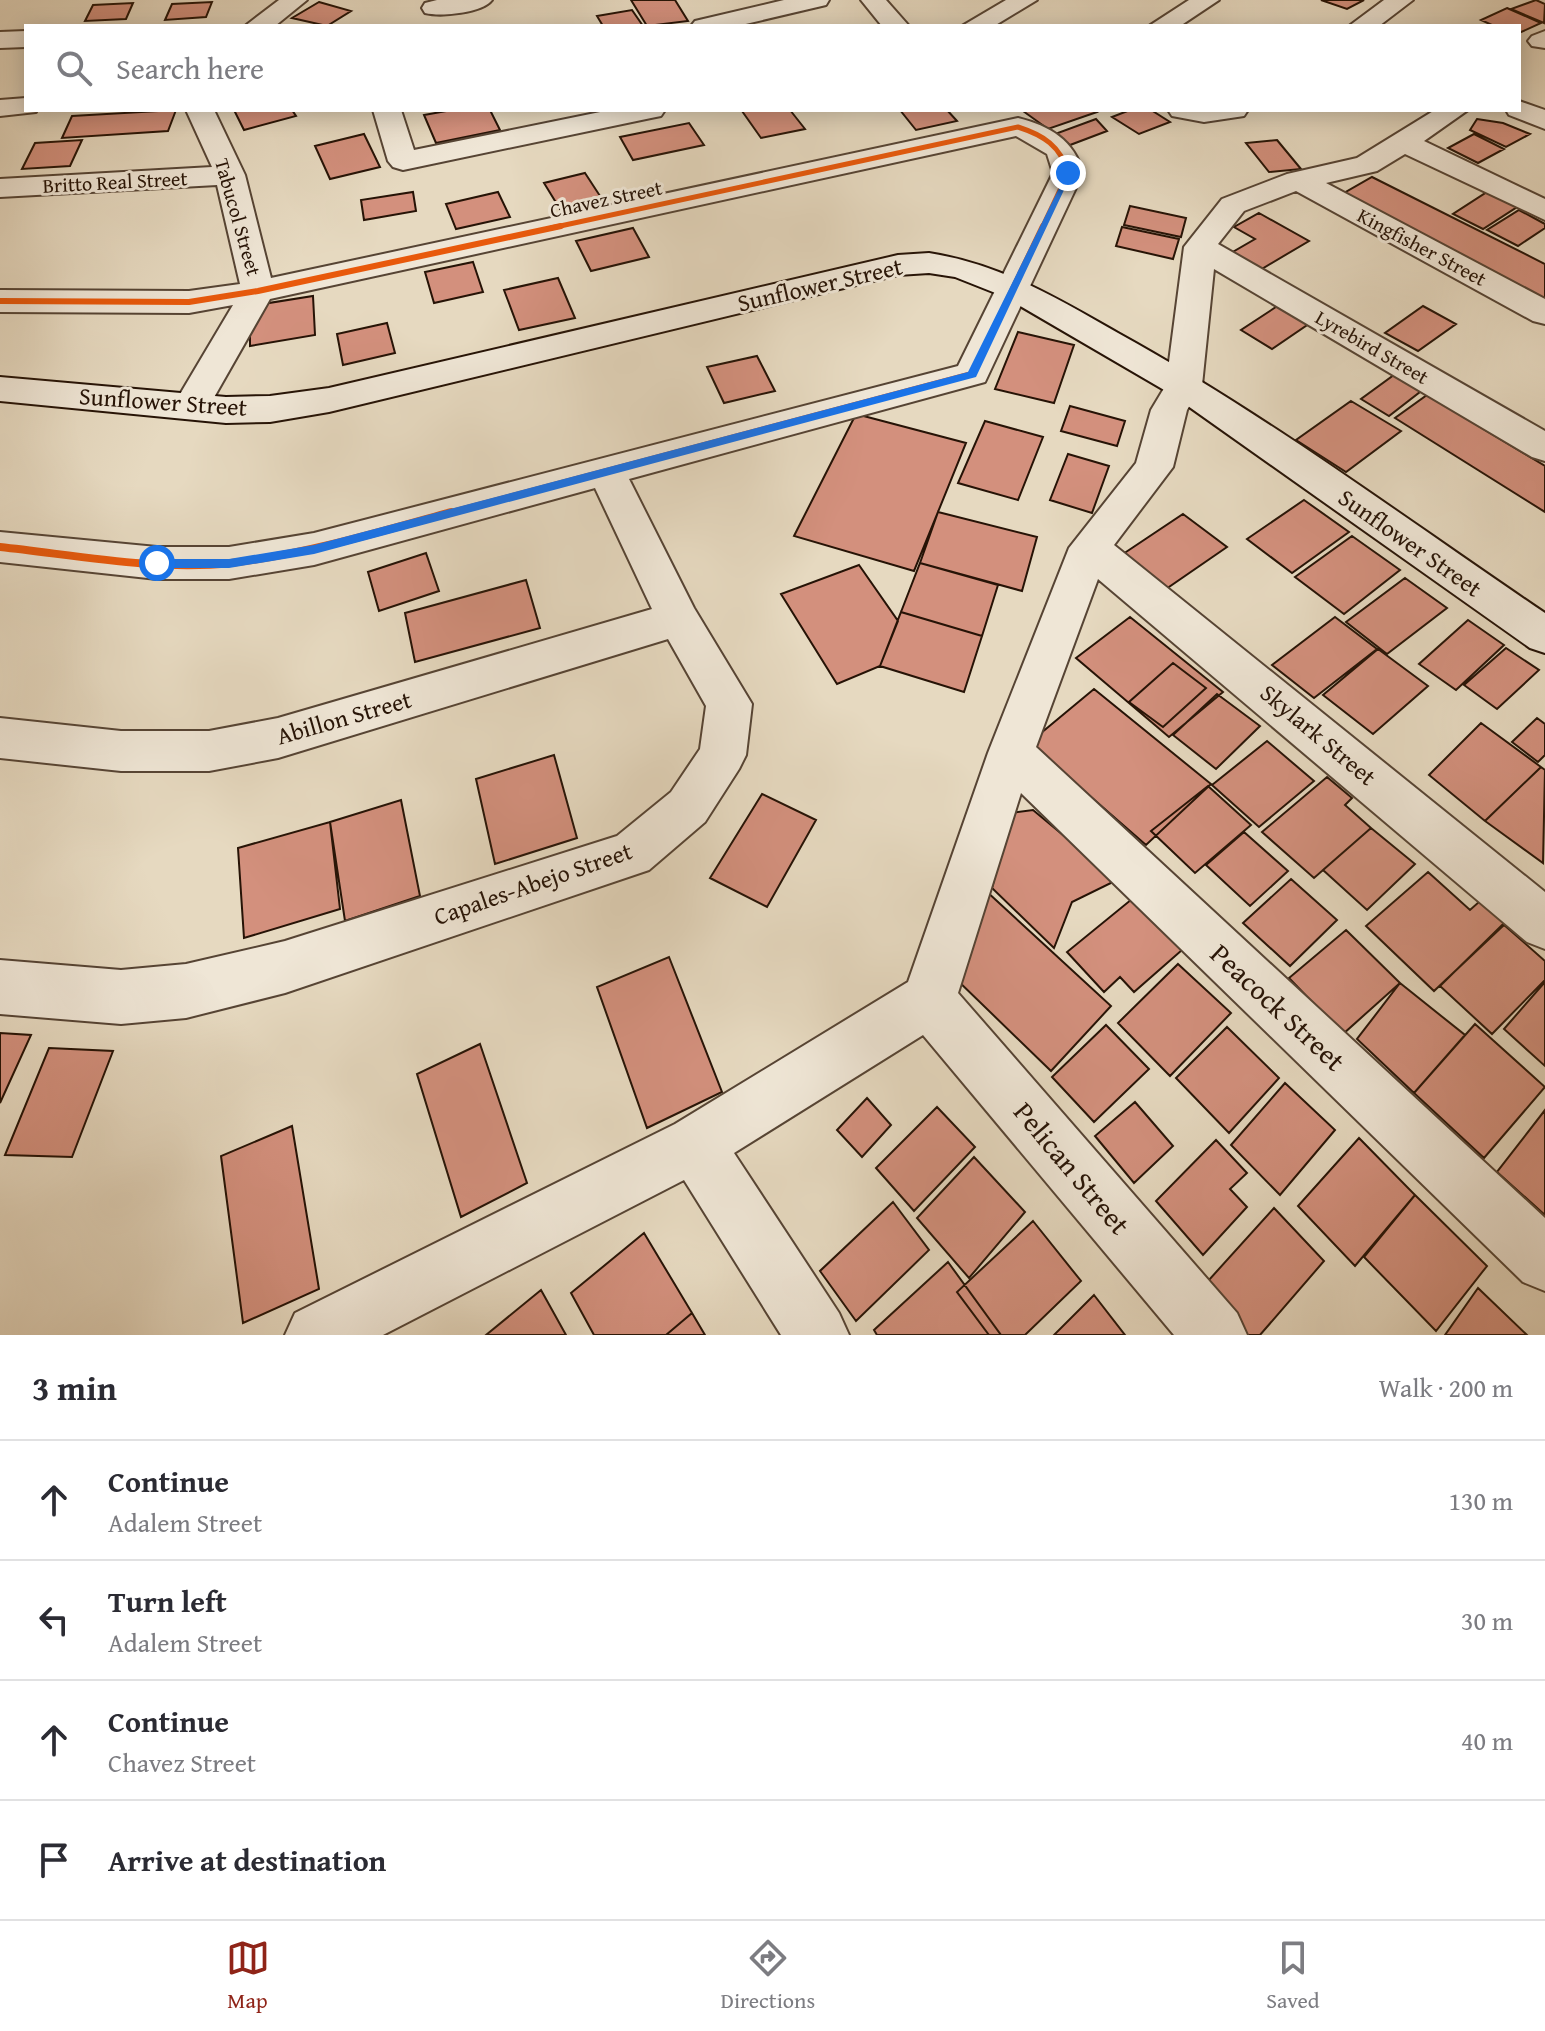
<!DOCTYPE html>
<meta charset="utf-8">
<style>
:root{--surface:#fff;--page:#f7f7f7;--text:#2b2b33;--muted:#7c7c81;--line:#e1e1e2;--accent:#8f2418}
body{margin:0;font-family:"Gentium Book Plus",serif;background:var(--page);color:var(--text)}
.stop{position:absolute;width:24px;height:24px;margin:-18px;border:6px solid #1a73e8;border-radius:50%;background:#fff}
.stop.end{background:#1a73e8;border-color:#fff;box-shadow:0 2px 8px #0008}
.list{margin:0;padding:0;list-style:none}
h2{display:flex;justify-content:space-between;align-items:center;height:104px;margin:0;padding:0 32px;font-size:34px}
h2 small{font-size:26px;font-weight:400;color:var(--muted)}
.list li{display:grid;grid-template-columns:52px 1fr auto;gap:24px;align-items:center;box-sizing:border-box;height:120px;padding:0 32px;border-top:2px solid var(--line)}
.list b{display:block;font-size:30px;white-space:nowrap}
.list p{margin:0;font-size:26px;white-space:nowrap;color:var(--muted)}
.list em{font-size:26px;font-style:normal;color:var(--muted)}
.icon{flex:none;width:44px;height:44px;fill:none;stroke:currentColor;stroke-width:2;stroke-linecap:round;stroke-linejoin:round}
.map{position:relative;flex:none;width:1545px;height:1335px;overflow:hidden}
.search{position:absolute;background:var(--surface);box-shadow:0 4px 20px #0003;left:24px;right:24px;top:24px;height:88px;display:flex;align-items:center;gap:20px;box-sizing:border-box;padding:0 28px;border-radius:0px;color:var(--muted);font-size:30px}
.sheet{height:584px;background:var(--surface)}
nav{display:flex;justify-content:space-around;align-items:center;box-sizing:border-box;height:112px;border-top:2px solid var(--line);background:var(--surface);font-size:22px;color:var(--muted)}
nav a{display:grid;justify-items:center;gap:4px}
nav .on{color:var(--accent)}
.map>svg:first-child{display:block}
.building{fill:#d3907d;stroke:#261306;stroke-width:2}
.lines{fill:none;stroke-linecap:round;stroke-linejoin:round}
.minor-casing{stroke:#564434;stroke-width:4}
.secondary-casing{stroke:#261306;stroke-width:4}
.minor{fill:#efe6d6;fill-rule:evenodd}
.secondary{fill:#efe6d6;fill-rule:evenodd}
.cycleway-far2-casing{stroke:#efe6d6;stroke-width:8}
.cycleway-far1-casing{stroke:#efe6d6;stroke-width:10}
.cycleway-casing{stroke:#efe6d6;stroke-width:13}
.cycleway-far2{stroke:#e8590c;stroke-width:5}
.cycleway-far1{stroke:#e8590c;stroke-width:6}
.cycleway{stroke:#e8590c;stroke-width:8}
.route{fill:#1a73e8}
.labels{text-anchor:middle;stroke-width:6;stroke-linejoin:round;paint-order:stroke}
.far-street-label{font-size:20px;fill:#261306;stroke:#efe6d6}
.street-label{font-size:24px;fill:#261306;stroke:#efe6d6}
.near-street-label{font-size:28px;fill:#261306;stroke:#efe6d6}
</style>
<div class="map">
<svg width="1545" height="1335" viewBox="0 0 1545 1335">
<rect width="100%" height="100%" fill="#e6d9c0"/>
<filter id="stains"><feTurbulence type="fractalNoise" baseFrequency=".0025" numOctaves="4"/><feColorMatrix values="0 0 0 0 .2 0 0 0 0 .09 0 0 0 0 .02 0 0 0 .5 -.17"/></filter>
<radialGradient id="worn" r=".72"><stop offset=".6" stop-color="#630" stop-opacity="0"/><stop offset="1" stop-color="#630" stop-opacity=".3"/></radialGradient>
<path class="building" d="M631,0H675L688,21L647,26Z
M1321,0H1364L1347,9Z
M1536,0L1545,4L1544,23L1511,9Z
M212,2L206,17L165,20L172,4Z
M319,2L351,11L327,26L292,18Z
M133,3L126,19L85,21L93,5Z
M1507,8L1541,23L1519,33V26H1494L1481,20Z
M632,10L643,26H603L597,16Z
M176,110L168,131L62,138L72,116Z
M234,110H292L296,116L244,130Z
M452,110H490L500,130L436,143L424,115Z
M790,110L805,129L761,138L742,111Z
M900,110H947L957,121L916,130Z
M1095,110L1097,112L1048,129L1023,111Z
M1130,110H1151L1170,122L1139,134L1112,117Z
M1096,119L1107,131L1070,145L1055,134Z
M1477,119L1503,123L1530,134L1506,147L1470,130Z
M689,123L704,145L633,160L620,137Z
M364,134L380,167L330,179L315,146Z
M1474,134L1504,149L1478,163L1448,148Z
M82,140L70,166L22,169L35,143Z
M1277,140L1301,169L1269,172L1246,143Z
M585,173L602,199L560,209L544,183Z
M1372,177L1545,264V307L1337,197Z
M413,192L416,211L364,220L361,200Z
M498,192L510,217L456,229L446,204Z
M1487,192L1517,207L1483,229L1453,214Z
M1130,206L1186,218L1181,237L1124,225Z
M1519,210L1545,224V228L1518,246L1487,230Z
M1259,213L1309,241L1260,270L1231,253L1255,239L1234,227Z
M1122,227L1179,239L1173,259L1116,246Z
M633,228L649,257L591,271L576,241Z
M473,262L483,292L434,303L425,272Z
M558,278L575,318L519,330L504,290Z
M313,296L315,335L250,346V306Z
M1282,303L1313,321L1272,349L1241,330Z
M1423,306L1456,324L1418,351L1385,333Z
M387,323L395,353L343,365L337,334Z
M1018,332L1074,345L1054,403L995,389Z
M757,356L775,391L724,403L707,367Z
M1398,372L1425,388L1389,416L1361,399Z
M1427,395L1545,466V512L1395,418Z
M1351,401L1401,431L1346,472L1296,440Z
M1070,406L1125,421L1117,446L1061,431Z
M856,414L966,443L914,571L794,536Z
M985,421L1043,437L1018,500L958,483Z
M1068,454L1109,466L1092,513L1050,500Z
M1304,500L1349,532L1292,573L1247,539Z
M938,512L1037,537L1022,591L920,563Z
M1183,514L1227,547L1166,589L1123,554Z
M1352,536L1400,570L1344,614L1295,577Z
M426,553L439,591L379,611L368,572Z
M920,563L998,585L982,636L901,612Z
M859,565L898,621L880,666L837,684L781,594Z
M1405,578L1447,608L1387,654L1346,622Z
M526,580L540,628L415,662L405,613Z
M901,612L982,636L964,692L880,666Z
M1130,617L1223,692L1169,737L1076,658Z
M1335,617L1377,649L1314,698L1272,665Z
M1468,620L1504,645L1456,690L1419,664Z
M1506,648L1539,670L1497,709L1464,685Z
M1378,649L1428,686L1373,734L1323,695Z
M1173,663L1206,688L1163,727L1129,702Z
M1094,689L1211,784L1146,845L1029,743Z
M1217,694L1260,726L1216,769L1173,735Z
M1537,718L1545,724V755L1538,762L1512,742Z
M1481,723L1541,767L1485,821L1429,775Z
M1267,741L1314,781L1259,827L1212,785Z
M554,755L577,838L495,864L476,779Z
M1541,767L1545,770L1543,863L1485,821Z
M1327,777L1352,798L1345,805L1371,828L1314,878L1262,832Z
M1208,786L1251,825L1195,873L1151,831Z
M762,794L816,820L767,907L710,878Z
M401,800L420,896L345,921L330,822Z
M1033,810L1117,880L1072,902L1054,948L992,888L1011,813Z
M330,822L340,909L244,938L238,848Z
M1371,828L1415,864L1367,910L1323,870Z
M1244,832L1288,871L1250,906L1206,865Z
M1428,872L1470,910L1480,901L1505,924L1434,991L1366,926Z
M1291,879L1337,920L1290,966L1243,923Z
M985,890L1111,1006L1051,1071L955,978Z
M1132,899L1182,950L1134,992L1120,977L1104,992L1067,952Z
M1503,924L1545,961V980L1492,1034L1440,986Z
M1346,930L1400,983L1343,1034L1289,978Z
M669,957L722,1092L647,1128L597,987Z
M1178,964L1231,1013L1170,1076L1118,1023Z
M1545,982V1066L1504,1029Z
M1400,983L1465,1035L1414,1093L1357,1039Z
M1475,1024L1545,1087L1484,1158L1414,1093Z
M1106,1025L1149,1069L1094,1122L1052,1077Z
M1227,1027L1279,1078L1229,1133L1176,1078Z
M0,1033L31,1035L0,1103Z
M480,1044L527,1183L461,1217L417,1074Z
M49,1048L113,1051L72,1157L5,1155Z
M1285,1083L1335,1130L1280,1195L1231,1145Z
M867,1098L891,1125L862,1157L837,1130Z
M1135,1102L1173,1146L1134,1183L1095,1136Z
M937,1107L975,1147L914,1211L876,1168Z
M1545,1110V1215L1497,1172Z
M292,1126L319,1289L243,1323L221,1156Z
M1359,1138L1415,1195L1355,1266L1298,1206Z
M1216,1140L1247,1173L1230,1189L1247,1207L1203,1255L1156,1201Z
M974,1157L1025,1212L969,1278L917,1218Z
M1415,1195L1487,1266L1436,1331L1364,1257Z
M893,1202L929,1250L856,1321L820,1271Z
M1274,1208L1324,1261L1260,1335H1237L1199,1291Z
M1033,1221L1081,1281L1025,1335H989L957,1292Z
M644,1233L692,1313L666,1335H594L571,1293Z
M948,1262L1001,1335H877L874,1330Z
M1478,1288L1527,1335H1445Z
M541,1290L566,1335H486Z
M1094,1295L1125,1335H1054Z
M692,1313L705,1335H666Z"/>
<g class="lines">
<defs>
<path id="minor" d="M279,0H307L275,26H245Z
M437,0H492C482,13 441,17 425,13L422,8L425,3Z
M784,0H829L826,5L737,26H691L695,21Z
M861,0H886L909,26H882Z
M1006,0H1037L994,26H962Z
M1189,0H1219L1180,26H1149Z
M1384,0H1413L1379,26H1349Z
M26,31V47L0,48V32Z
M1545,31V48L1532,46L1528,41L1532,36Z
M26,98V110L36,112L0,116V100Z
M1519,101L1545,110V129L1509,115L1506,110H1519Z
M186,110H214L245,175L271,278L1018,118C1050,126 1074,140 1083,173L985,382L629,479L694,608L752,704L746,755L739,769L705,822L649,870L285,993L186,1018L121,1024L0,1014V960L121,970L186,964L285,941L617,836L671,792L700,749L706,706L668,639L278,758L209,771H121L0,758V718L121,731H209L278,718L652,609L595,488L314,565L229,579H157L0,562V532L157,547H229L314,533L958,366L1053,173L1047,154L1016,136L270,299L204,415L191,419L178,415L173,406L233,305L189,313L0,312V290L189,291L240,284L217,185L0,197V179L212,167Z
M373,110H401L414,150L610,110H665L661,116L651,118L403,170L393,167L388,161Z
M1168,110H1248L1244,116L1204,122L1172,116Z
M1435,110H1468L1424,141L1545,199V220L1405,154L1377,171L1326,183L1545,299V324L1533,321L1296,191L1244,211L1218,244L1545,431V461L1532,457L1214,269L1202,385L1187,410L1173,467L1114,545L1545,892V949L1527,942L1098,579L1036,747L1545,1218V1291L1523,1282L1021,793L958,993L1237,1313L1247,1335H1174L923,1035L734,1153L839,1313L849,1335H781L684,1180L383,1335H285L295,1313L675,1124L908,982L988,753L1069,548L1136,463L1151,410L1166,385L1184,247L1222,199L1287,174L1357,158Z"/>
<path id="secondary" d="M929,253C1000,264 1057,298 1118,333C1267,415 1404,518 1545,613V653L1530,648L1171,394L1003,296L955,277L929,273L898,275L329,412L270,422L226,423L0,401V377L226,397L270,396L329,388L898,255Z"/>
</defs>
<use href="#minor" class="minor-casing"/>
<use href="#secondary" class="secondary-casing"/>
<use href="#minor" class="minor"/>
<use href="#secondary" class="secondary"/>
<defs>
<path id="cycleway-far2" d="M551,228L1018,127C1043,135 1061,146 1068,173L1042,228"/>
<path id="cycleway-far1" d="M0,301L189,302L258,291L561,226
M444,514L972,374L1043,226"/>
<path id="cycleway" d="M0,547C75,555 156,571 231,563C306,554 379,532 451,512"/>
</defs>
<use href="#cycleway-far2" class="cycleway-far2-casing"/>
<use href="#cycleway-far1" class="cycleway-far1-casing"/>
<use href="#cycleway" class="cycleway-casing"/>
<use href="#cycleway-far2" class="cycleway-far2"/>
<use href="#cycleway-far1" class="cycleway-far1"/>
<use href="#cycleway" class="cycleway"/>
</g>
<path class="route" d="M1068,170L1072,173L976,377L314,554L229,568H157L151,563L157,559H229L314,545L968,372Z"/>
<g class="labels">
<g class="far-street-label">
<text transform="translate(115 182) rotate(-3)" y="7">Britto Real Street</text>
<text transform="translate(606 199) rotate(-12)" y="7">Chavez Street</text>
<text transform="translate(238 217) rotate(74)" y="7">Tabucol Street</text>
<text transform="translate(1422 247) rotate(28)" y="7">Kingfisher Street</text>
<text transform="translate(1372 347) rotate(30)" y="7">Lyrebird Street</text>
</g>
<g class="street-label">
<text transform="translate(820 285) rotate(-13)" y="8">Sunflower Street</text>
<text transform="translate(163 402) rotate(4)" y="8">Sunflower Street</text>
<text transform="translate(1410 543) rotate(35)" y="8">Sunflower Street</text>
<text transform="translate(344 718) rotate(-16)" y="8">Abillon Street</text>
<text transform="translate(1318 735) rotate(40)" y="8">Skylark Street</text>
<text transform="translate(533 884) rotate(-19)" y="8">Capales-Abejo Street</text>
</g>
<g class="near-street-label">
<text transform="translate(1278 1007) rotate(43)" y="10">Peacock Street</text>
<text transform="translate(1072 1168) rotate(50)" y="10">Pelican Street</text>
</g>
</g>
<rect width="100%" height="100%" filter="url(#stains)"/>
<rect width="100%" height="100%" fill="url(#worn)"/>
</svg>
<div class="stop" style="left:157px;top:563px"></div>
<div class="stop end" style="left:1068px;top:173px"></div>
<div class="search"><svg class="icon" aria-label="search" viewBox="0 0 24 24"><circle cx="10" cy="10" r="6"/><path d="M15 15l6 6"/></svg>Search here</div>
</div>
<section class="sheet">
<h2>3 min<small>Walk · 200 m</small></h2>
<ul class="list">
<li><svg class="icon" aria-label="ahead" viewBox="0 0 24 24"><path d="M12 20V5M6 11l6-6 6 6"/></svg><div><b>Continue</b><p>Adalem Street</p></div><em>130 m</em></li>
<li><svg class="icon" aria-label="left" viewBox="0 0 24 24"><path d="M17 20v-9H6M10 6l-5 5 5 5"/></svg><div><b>Turn left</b><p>Adalem Street</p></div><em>30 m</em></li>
<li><svg class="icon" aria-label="ahead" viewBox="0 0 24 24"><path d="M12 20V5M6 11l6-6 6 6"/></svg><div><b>Continue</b><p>Chavez Street</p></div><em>40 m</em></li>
<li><svg class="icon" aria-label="arrive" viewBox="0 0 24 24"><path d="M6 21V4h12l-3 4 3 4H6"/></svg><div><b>Arrive at destination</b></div></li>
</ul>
</section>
<nav>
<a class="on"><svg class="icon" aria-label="map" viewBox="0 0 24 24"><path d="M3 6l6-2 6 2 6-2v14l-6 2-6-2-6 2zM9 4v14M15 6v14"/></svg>Map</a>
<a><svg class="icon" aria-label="directions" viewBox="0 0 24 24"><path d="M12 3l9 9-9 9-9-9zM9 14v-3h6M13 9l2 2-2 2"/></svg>Directions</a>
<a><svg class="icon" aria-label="saved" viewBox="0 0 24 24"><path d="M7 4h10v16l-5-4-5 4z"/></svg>Saved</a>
</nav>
